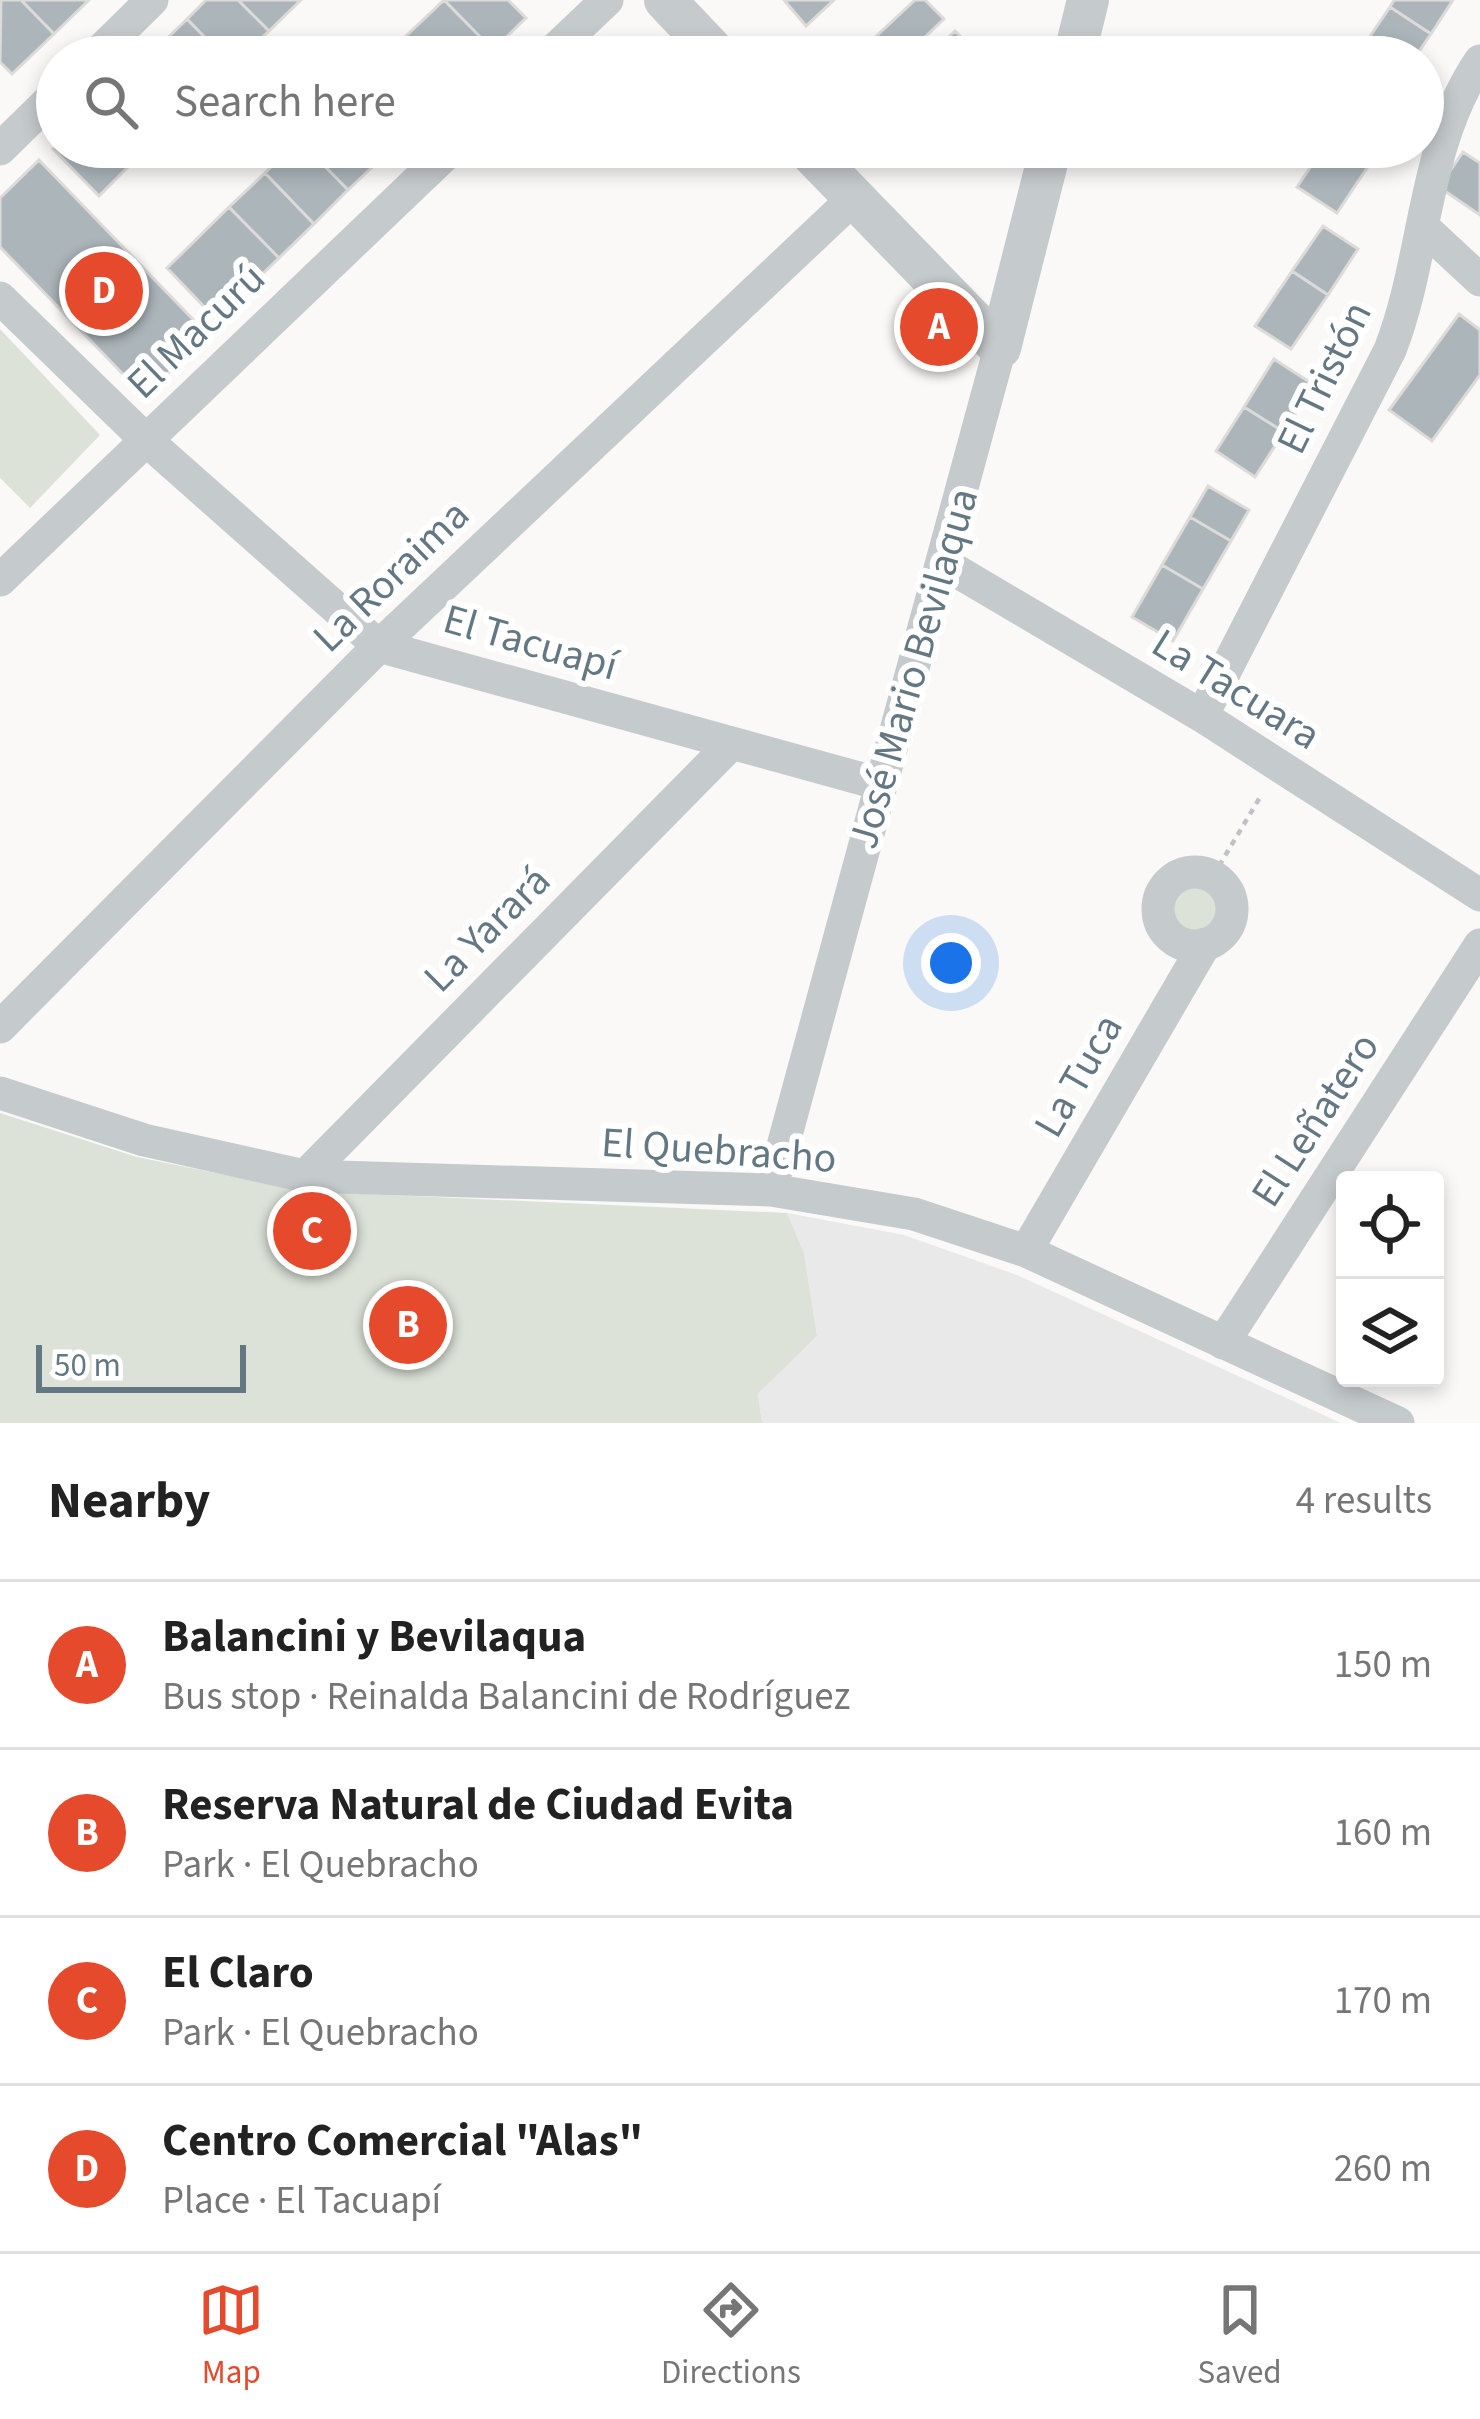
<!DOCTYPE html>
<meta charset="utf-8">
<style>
:root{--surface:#fff;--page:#f6f6f6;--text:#222;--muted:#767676;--line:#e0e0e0;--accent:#e54a2c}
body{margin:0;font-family:"Source Sans 3",sans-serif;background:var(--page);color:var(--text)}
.controls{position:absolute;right:36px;bottom:36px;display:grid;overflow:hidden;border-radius:12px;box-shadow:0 6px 18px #0003}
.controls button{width:108px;height:108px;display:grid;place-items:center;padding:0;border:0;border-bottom:3px solid var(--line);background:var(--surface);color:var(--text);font:60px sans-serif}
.scale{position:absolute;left:36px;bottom:30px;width:210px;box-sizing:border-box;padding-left:12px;border:6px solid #647883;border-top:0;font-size:33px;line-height:42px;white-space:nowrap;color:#647883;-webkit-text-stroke:9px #fff;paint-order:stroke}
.you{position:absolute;left:951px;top:963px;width:42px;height:42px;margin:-30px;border:9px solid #fff;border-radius:50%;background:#1a73e8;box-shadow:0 0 0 18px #1a73e833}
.badge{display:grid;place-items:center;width:78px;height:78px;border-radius:50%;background:var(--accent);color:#fff;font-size:39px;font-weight:700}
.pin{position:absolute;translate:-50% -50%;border:6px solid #fff;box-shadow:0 3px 12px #0006}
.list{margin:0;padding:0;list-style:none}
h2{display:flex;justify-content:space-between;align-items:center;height:156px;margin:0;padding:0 48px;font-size:51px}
h2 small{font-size:39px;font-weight:400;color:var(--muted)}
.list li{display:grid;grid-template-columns:78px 1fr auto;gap:36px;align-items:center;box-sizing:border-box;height:168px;padding:0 48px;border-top:3px solid var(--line)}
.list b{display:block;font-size:45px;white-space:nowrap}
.list p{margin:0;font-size:39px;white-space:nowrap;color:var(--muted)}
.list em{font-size:39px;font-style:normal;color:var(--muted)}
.icon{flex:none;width:66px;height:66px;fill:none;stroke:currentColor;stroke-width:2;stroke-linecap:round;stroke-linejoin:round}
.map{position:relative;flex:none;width:1480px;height:1423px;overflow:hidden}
.search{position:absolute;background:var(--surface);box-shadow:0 6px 18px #0003;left:36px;right:36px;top:36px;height:132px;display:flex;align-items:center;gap:30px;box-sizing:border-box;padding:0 42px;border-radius:66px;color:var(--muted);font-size:45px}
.sheet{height:828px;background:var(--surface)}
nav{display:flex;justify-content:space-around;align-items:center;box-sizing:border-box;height:168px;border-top:3px solid var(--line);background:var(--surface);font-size:33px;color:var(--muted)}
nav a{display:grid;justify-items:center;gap:6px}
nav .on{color:var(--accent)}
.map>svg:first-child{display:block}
.built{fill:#e8e9e8}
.green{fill:#dce2d8}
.building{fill:#acb6ba;stroke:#dcdbd9;stroke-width:3}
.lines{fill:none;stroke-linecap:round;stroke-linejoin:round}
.path{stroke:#bfc2c4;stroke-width:4.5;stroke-dasharray:6 6;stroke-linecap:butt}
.minor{stroke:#c5cacd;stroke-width:33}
.tertiary{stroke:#c5cacd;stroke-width:42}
.labels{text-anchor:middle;stroke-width:12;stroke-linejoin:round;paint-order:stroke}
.street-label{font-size:42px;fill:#647883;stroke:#fff}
</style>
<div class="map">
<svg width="1480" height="1423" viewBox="0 0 1480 1423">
<rect width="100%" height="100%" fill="#faf9f7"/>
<path class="built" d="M787,1213L904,1235L1017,1275L1341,1423H762L758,1394L817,1336L804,1253Z"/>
<path class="green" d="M0,329L100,435L30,508L0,478Z
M1166 908a29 29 0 1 1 58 0a29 29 0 1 1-58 0Z
M0,1113L137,1157L304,1191L787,1213L804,1253L817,1336L758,1394L762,1423H0Z"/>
<path class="building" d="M1,0H21L54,34L12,74L0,62Z
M21,0H89L54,34Z
M206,0H238L269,31L242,57H224L187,19Z
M238,0H301L269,31Z
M444,0H508L526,18L493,50Z
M444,0L493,50L486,57H427L406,36Z
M784,0H834L806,26Z
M915,0H925L944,19L926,36L937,48L955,31L979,55L855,56Z
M1394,0H1453L1431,34L1390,7Z
M1390,7L1431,34L1415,57H1368L1360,51Z
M187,19L224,57H155L151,54Z
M406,36L427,57H385Z
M57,145L106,147L127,168L99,196L53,149Z
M106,147H150L127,168Z
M291,147H306L348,190L314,224L265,173Z
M306,147H373L383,157L348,190Z
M1324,147H1381L1337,213L1297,187Z
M1463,152L1480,163V215L1439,187Z
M39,160L208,335L144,396L0,247V198Z
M265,173L314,224L279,258L229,207Z
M229,207L279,258L216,319L167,268Z
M1323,226L1358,249L1328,295L1292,271Z
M1292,271L1328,295L1291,349L1255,326Z
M1459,314L1480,330V375L1432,441L1389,410Z
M1274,359L1314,385L1284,432L1244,407Z
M1244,407L1284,432L1255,477L1216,451Z
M1208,486L1249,510L1231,541L1190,517Z
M1190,517L1231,541L1203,589L1162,565Z
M1162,565L1203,589L1173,641L1132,617Z"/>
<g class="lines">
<path class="path" d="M1213,876L1262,794"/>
<path class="minor" d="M94,57L152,0
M547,57L607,0
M0,149L57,93
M1423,227L1480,280
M0,298L145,439L379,646L877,783
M943,563L1202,716L1480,895
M0,580L453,147
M1202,716L1390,350C1427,255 1422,147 1480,61
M1158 909a37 37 0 1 1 74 0a37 37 0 1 1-74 0Z
M0,1027L379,646L853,199
M0,1093L144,1140L305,1176L771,1190L914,1214L1026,1251L1398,1423
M305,1176L731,744
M771,1190L1000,348
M1026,1251L1205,944
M1223,1343L1480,945"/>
<path class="tertiary" d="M665,0L719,57
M1074,57L1088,0
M805,147L1000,348L1051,147"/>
</g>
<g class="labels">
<g class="street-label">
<text transform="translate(195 330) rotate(-44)" y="15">El Macurú</text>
<text transform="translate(1323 377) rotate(-64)" y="15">El Tristón</text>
<text transform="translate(390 575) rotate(-44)" y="15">La Roraima</text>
<text transform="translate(531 641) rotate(16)" y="15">El Tacuapí</text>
<text transform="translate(912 668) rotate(-74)" y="15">José Mario Bevilaqua</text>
<text transform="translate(1237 688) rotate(32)" y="15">La Tacuara</text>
<text transform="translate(486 928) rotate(-45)" y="15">La Yarará</text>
<text transform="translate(1077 1075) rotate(-60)" y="15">La Tuca</text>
<text transform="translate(1314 1119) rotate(-57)" y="15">El Leñatero</text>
<text transform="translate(719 1149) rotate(4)" y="15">El Quebracho</text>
</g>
</g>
</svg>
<div class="controls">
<button><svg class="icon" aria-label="locate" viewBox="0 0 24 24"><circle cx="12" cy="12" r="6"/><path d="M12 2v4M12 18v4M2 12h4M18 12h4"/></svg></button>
<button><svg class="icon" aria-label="layers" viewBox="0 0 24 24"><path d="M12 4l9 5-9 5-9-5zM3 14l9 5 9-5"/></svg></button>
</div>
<div class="scale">50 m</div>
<div class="you"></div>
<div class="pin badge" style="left:939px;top:327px">A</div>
<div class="pin badge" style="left:408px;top:1325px">B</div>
<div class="pin badge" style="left:312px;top:1231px">C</div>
<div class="pin badge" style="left:104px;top:291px">D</div>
<div class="search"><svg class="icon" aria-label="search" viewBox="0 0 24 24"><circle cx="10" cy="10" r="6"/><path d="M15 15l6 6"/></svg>Search here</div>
</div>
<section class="sheet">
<h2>Nearby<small>4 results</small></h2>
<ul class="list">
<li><span class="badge">A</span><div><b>Balancini y Bevilaqua</b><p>Bus stop · Reinalda Balancini de Rodríguez</p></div><em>150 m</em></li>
<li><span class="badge">B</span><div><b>Reserva Natural de Ciudad Evita</b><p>Park · El Quebracho</p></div><em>160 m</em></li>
<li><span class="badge">C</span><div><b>El Claro</b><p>Park · El Quebracho</p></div><em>170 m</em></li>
<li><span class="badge">D</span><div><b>Centro Comercial &quot;Alas&quot;</b><p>Place · El Tacuapí</p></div><em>260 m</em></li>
</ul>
</section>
<nav>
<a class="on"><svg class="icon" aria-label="map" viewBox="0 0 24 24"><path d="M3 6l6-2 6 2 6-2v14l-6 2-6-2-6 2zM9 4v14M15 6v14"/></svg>Map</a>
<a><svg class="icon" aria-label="directions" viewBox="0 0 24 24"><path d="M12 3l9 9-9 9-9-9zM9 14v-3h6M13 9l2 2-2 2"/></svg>Directions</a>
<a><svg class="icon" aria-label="saved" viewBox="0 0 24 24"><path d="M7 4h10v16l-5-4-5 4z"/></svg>Saved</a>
</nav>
